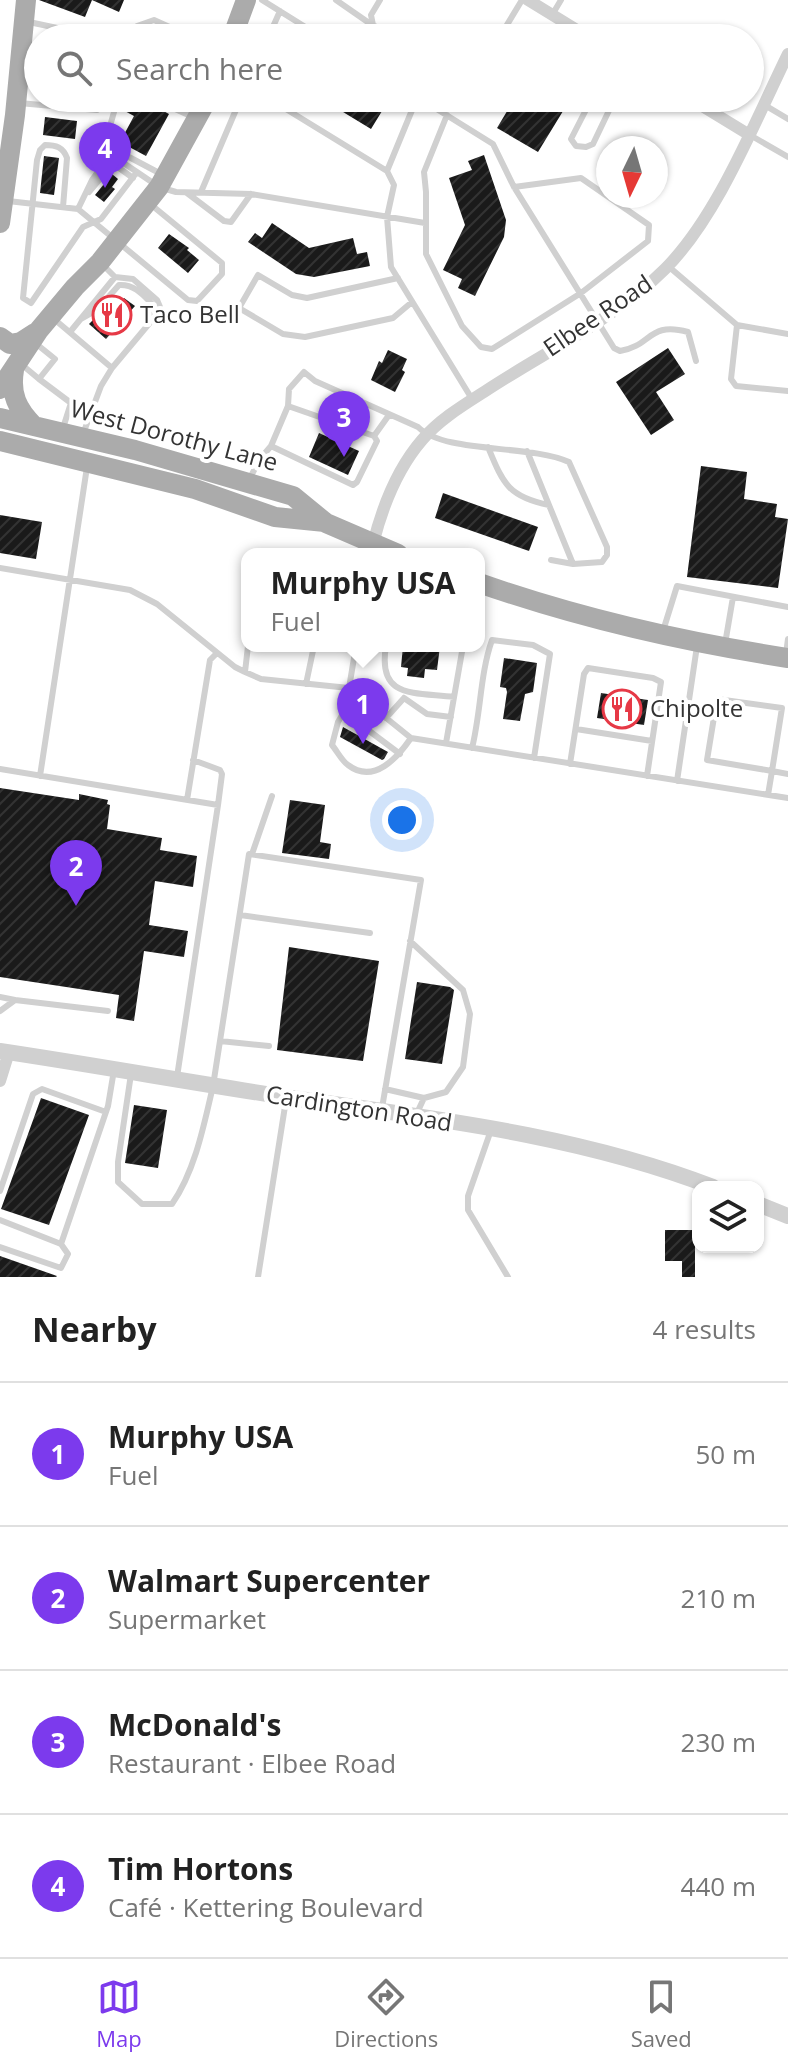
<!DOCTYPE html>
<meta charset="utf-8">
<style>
:root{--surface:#fff;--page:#f6f6f6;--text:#222;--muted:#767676;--line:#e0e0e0;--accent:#7c3aed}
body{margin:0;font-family:"Open Sans",sans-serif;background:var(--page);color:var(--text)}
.controls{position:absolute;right:24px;bottom:24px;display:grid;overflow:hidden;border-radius:16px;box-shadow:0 2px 6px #0004}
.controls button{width:72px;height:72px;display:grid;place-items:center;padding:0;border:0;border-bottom:2px solid var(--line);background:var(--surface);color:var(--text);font:40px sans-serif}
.compass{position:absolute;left:596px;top:136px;width:72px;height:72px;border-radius:50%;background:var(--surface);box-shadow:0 2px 6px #0004;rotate:185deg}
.you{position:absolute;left:402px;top:820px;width:28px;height:28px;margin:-20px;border:6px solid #fff;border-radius:50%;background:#1a73e8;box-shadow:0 0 0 12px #1a73e833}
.badge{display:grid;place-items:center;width:52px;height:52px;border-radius:50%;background:var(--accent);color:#fff;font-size:26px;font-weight:700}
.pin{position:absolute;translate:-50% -66px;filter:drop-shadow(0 2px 4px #0008)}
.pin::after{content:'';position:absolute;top:42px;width:28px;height:24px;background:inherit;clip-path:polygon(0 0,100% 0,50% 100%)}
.popup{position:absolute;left:241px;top:548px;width:244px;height:104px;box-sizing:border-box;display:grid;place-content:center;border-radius:16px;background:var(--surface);filter:drop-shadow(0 2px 6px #0005);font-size:26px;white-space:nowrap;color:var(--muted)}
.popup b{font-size:30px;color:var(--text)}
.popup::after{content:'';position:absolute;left:50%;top:100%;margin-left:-16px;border:16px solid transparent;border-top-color:var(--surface)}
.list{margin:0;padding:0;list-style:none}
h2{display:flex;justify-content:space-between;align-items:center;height:104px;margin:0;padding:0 32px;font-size:34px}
h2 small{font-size:26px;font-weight:400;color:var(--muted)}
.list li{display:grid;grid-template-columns:52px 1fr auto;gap:24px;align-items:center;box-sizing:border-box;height:144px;padding:0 32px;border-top:2px solid var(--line)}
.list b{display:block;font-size:30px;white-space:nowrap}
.list p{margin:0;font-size:26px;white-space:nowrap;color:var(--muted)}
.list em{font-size:26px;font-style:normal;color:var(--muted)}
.icon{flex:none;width:44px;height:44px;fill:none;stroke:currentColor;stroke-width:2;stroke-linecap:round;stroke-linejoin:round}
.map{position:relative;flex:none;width:788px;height:1277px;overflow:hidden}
.search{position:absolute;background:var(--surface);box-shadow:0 2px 6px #0004;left:24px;right:24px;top:24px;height:88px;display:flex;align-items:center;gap:20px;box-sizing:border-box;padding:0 28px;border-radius:44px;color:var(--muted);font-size:30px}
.sheet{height:680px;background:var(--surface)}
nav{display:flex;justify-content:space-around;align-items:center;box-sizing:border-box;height:112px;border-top:2px solid var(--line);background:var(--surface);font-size:22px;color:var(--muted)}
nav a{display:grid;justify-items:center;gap:4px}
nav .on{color:var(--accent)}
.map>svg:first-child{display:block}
.building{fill:url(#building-hatch)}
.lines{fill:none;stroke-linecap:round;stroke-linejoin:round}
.service{stroke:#d0d0d0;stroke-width:6}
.minor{stroke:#d0d0d0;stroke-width:12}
.tertiary{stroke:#d0d0d0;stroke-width:16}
.primary{stroke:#ababab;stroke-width:20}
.labels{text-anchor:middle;stroke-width:8;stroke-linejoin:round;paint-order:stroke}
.poi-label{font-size:24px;fill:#333;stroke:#fff;text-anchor:start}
.street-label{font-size:24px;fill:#333;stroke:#fff}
</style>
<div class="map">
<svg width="788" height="1277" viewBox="0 0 788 1277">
<defs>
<pattern id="building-hatch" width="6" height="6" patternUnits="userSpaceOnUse" patternTransform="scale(2)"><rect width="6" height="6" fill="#1a1a1a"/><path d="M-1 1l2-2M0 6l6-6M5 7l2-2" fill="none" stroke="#333"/></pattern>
</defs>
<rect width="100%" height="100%" fill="#fff"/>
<path class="building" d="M39,0H124L119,12L92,0L85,17Z
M127,98H139L169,114L146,156L120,142L134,116L121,109Z
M320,98H390L371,129Z
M515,98H571L538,152L497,128Z
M45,117L77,121L75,139L43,135Z
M484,155L506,220L504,237L475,296L458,288L462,279L443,270L465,225L449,178L472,170L468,161Z
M44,156L59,158L54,195L40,193Z
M112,174L118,179L112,187L115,189L104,202L95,195Z
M272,223L309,248L353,238L357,254L367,252L370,266L314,277L296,274L248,242L255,233L262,238Z
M169,234L189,248L187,250L199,260L188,273L158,248Z
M115,298L120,303L124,298L135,306L106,339L89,324Z
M668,348L685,374L656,392L674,420L651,435L616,382Z
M388,350L407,359L402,370L405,372L395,392L371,380L379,361L382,363Z
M319,433L359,451L348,475L309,457Z
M701,466L747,472L744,499L777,504L775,517L788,519L778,588L687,577Z
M443,493L538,527L529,551L435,518Z
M0,515L42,522L36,559L0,553Z
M403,646H440L437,670L425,669L424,678L407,676L408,668L401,667Z
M504,658L537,663L533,692L525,694L520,721L503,719L507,692L506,688L500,687Z
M601,693L648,700L644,725L597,718Z
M343,727L388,752L384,759L382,760L340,737Z
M0,788L79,800V794L108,800L107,804L110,805L107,829L162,838L160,850L197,856L193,887L155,881L149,925L188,931L184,957L144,951L134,1021L116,1018L119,995L0,977Z
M290,800L325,805L320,842L331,844L329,859L282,853Z
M289,947L379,961L363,1061L277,1050Z
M417,982L450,987L454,990L442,1064L405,1059Z
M41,1098L89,1115L49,1225L1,1209Z
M134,1105L167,1110L158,1168L125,1163Z
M665,1230H695V1277H682V1261H665Z
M0,1256L57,1276L56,1277H0Z"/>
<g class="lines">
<path class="service" d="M262,0L323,38
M336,0L372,25
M380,0L371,15L373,25L395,38
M552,15L561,0
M29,22L76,32L86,38
M134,38L137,26L154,20L194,38
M268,38L280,11
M499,38L522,0
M118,98L110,126L112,148L163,175
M151,98L195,118
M268,98L387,171L394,185L387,217L391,267L472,399
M419,98L493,144L514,187L614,348L620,351C652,346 648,321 688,332L696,361
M592,98L571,139L576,146L586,147L593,144L615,98
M19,103L97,110
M763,104L788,119
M447,115L424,172L426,192V254L462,326L481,347L492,349L581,293L648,241L649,225L581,178L514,187
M750,135L788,157
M387,171L417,98
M89,192L109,168L115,165L133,178
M201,192L241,98
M187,193L224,221L231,222L251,194
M8,201L78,209L188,300L197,301L222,274V263L149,203
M63,207L67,158C63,147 56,145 45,145L40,150L37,160L23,298L31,303L83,227L101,219L137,172L159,187L176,192L251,194L425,223
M78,209L92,180L108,158L119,160L137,172
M104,266L115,277L133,279L157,300L160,307L158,313L112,368
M668,266L737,325L788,334
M398,278L307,298L292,295L258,275L239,308L283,334L305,337L393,318L412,302
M54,319L112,368L101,386L83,434
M81,319L97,310L119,285C135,284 144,296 154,306L150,321
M737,325L731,379L736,386L788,391
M70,332L115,277
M21,364L39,379L55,359L34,342
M39,379L71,403
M63,428L71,403L93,408
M374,436L389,415
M271,446L353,485L357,482L377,441L374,436L288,406
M488,447C503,483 508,497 549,505
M527,451L573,564
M250,478L260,459L271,446L288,406L289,389L304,372L315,381L418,427C445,454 529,444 569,462L607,547V555L602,562L573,564L551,560
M267,554H268
M0,568L130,590L157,604L235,667L245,672L261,679L349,688L356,646
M663,631L677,586L788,607
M725,644L733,597
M386,646C377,699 414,692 454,697
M786,654L788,639
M245,672L248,646
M306,684L314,646
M349,688L411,738L788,798
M355,693L338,722L332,745C337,751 342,761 348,765C374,785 398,757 411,738
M404,698L427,714L451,717
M717,699L782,708L772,771L707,760Z
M344,712L400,754
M386,718L404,698
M576,729L652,741
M446,743L463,646
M472,748C481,712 480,674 492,640L533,645L550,654L534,758
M193,760L220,770L222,774L218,805
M570,764L584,674L588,668L653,678L661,682L647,776
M0,769L218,805L177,1077
M40,776L87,467
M677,781L697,646
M768,795L772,771L788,774
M187,800L210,660L217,653
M252,854L272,796
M240,915L370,933
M410,941L463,990L470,1014L463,1067L446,1092L424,1098L417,1113
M0,997L15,1000
M0,1011L15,1000L108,1011
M220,1041L269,1046
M131,1074L118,1162V1182L142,1204H172C195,1171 204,1125 213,1086L249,854L421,880L382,1108
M385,1089L424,1098
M491,1130L468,1196V1210L508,1277
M0,1191L33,1094L42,1089L106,1112
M0,1220L61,1244L108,1106L114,1070
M0,1247L61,1268L68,1254L61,1244
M258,1277L286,1100"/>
<path class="minor" d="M528,0L590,38
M689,98L748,134
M373,544C382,508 397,469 422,440C439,420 462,406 484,392C544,352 614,320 665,269C718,216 755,121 788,54
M0,1081L9,1052"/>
<path class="tertiary" d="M0,1051C100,1066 199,1084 299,1099C438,1119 581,1136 713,1187
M758,1204L788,1216"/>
<path class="primary" d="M232,38L246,0
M0,223L15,115L26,0
M0,337L10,344L21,342L35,333
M14,370C10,394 17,409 34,426
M0,389L39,330L75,287L100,262L159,187L208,98
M0,418L135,450L293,496L326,523L398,554
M0,441L195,489L275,517L325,522
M479,583C579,618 684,642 788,658"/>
</g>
<defs>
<symbol id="restaurant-ring" viewBox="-11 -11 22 22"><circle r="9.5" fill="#fff" stroke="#e63946" stroke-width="1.5"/><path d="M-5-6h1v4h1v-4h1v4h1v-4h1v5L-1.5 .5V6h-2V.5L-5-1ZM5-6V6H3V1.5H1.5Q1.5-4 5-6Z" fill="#e63946"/></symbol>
</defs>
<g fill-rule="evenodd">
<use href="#restaurant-ring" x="90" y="293" width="44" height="44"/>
<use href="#restaurant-ring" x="600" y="687" width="44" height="44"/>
</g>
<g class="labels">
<g class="poi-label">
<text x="140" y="323">Taco Bell</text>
<text x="650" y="717">Chipolte</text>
</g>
<g class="street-label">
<text transform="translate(598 316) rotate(-34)" y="8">Elbee Road</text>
<text transform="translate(174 436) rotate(15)" y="8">West Dorothy Lane</text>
<text transform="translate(359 1109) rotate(9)" y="8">Cardington Road</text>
</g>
</g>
</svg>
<div class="controls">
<button><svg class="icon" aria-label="layers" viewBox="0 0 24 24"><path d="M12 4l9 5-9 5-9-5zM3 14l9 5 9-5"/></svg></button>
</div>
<svg class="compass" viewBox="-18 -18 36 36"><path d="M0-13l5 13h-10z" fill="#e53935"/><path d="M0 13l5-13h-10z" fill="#767676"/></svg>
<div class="you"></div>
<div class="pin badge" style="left:363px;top:744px">1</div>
<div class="popup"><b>Murphy USA</b>Fuel</div>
<div class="pin badge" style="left:76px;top:906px">2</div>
<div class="pin badge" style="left:344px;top:457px">3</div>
<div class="pin badge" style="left:105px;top:188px">4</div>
<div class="search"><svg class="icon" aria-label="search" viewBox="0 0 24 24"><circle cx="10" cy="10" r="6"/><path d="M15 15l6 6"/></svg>Search here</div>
</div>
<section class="sheet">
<h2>Nearby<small>4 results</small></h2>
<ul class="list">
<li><span class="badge">1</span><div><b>Murphy USA</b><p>Fuel</p></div><em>50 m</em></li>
<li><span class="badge">2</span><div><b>Walmart Supercenter</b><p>Supermarket</p></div><em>210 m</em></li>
<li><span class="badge">3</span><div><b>McDonald's</b><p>Restaurant · Elbee Road</p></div><em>230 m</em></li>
<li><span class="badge">4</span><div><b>Tim Hortons</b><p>Café · Kettering Boulevard</p></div><em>440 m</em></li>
</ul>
</section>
<nav>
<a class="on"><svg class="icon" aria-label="map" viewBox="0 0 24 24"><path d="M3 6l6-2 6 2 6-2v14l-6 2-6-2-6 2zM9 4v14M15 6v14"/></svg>Map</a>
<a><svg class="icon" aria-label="directions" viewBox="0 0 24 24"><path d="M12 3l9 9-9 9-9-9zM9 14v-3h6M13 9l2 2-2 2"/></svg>Directions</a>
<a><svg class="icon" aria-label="saved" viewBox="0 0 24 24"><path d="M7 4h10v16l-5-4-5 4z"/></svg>Saved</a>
</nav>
